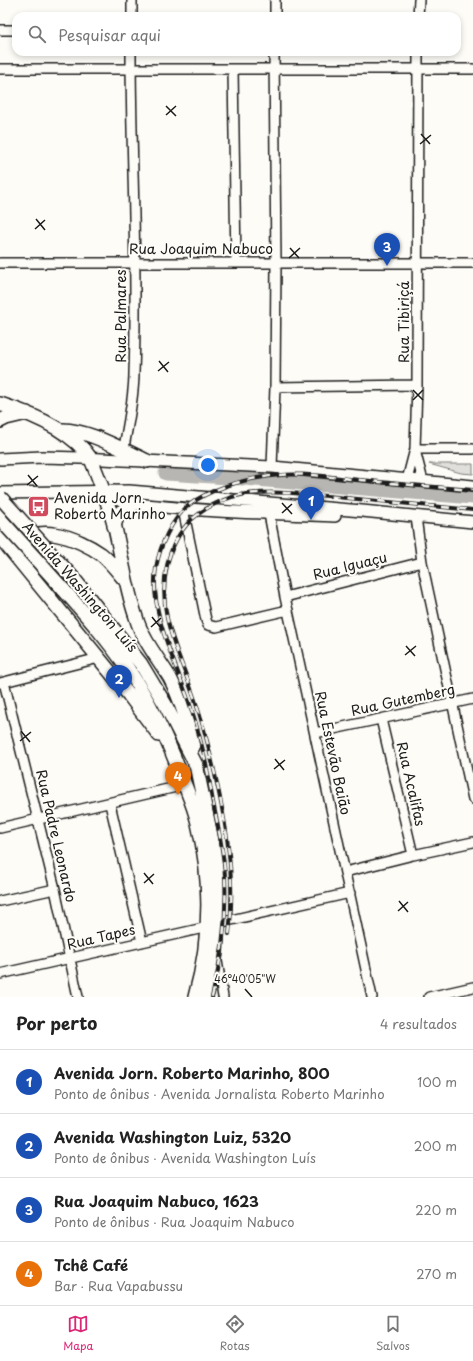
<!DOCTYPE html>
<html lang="pt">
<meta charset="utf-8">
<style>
:root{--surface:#fff;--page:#f2f2f2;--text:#222;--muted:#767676;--line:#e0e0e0;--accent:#db2777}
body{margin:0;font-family:"Playpen Sans",sans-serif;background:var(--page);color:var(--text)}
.you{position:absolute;left:208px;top:465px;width:14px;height:14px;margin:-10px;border:3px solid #fff;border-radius:50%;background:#1a73e8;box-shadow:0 0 0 6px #1a73e833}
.badge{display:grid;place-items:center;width:26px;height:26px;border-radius:50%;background:var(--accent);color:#fff;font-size:13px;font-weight:700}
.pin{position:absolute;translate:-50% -33px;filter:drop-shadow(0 1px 2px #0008)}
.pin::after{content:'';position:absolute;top:21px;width:14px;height:12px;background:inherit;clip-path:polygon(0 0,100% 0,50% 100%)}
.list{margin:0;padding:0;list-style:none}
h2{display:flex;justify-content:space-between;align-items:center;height:52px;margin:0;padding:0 16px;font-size:17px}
h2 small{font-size:13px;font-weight:400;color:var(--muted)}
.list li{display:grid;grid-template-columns:26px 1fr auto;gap:12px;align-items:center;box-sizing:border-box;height:64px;padding:0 16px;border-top:1px solid var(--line)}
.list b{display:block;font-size:15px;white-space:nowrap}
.list p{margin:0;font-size:13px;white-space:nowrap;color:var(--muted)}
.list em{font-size:13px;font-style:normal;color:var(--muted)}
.icon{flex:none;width:22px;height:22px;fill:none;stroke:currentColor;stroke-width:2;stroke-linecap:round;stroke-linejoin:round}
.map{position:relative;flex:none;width:473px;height:997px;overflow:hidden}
.search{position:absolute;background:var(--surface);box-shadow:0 2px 6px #0003;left:12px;right:12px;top:12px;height:44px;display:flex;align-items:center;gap:10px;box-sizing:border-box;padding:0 14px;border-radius:12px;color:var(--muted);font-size:15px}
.sheet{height:308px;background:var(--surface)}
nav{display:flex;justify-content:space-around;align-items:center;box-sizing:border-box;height:56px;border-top:1px solid var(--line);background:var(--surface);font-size:11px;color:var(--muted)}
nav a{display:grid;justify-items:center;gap:2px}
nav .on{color:var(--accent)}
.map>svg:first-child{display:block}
.green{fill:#e0dfdb;stroke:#7e7e7c}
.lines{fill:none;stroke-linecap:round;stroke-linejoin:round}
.river{stroke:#b7b6b2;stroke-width:15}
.minor-casing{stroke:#1c1c1c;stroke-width:12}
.major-casing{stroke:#1c1c1c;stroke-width:14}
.highway-casing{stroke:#1c1c1c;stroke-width:16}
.minor{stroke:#fdfcf7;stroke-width:9}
.major{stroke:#fdfcf7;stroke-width:11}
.highway{stroke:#fdfcf7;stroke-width:13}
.rail-casing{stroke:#1c1c1c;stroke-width:4}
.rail{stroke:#fdfcf7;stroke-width:2.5;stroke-dasharray:8;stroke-linecap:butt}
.highway-bridge-casing{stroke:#1c1c1c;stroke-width:16;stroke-linecap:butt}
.highway-bridge{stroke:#fdfcf7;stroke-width:13}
.ticks{fill:none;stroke:#1c1c1c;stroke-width:1.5}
.labels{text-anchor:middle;stroke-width:4;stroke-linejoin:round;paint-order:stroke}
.street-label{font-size:14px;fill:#1c1c1c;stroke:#fdfcf7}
.poi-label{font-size:14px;fill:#1c1c1c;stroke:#fdfcf7;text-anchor:start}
.ticks-label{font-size:10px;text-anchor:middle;fill:#1c1c1c;stroke:#fdfcf7;stroke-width:4;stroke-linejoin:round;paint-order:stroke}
</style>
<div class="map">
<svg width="473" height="997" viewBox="0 0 473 997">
<rect width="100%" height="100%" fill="#fdfcf7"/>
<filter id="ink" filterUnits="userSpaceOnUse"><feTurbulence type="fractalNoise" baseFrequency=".025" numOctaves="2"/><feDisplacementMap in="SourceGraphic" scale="8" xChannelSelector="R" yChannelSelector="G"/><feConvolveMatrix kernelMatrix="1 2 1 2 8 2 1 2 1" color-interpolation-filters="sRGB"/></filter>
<g filter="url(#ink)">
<path class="green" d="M429,464H473V474L461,473Z"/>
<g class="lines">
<path class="river" d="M166,473L244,478L473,497"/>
<defs>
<path id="minor" d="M132,16V0
M275,16V0
M418,16L419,0
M0,30H16
M0,69H473
M233,69L236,263
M0,263H473
M275,387L417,385
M415,449H473
M415,450L423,481
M123,454C127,427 134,400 134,373C138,266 131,159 131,52
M272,467L275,387L276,263L274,52
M407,480L415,449L417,385L418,52
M183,509L206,620L208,625L216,627L288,610
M269,514L285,597L372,997
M416,517L422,562L473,799
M285,597L422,562
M4,682L55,889L78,997
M0,683L99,658
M381,719L413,855
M315,733L473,699
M110,804L142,942
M0,828L185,785
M345,872L413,855L473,842
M0,901L55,889
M218,923L350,893
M217,961L223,997
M0,974L208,927
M429,997L473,987"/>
<path id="major" d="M0,459L42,457L80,458L272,467L473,486
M114,491L117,498C131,505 149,505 165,507C221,513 278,513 335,516
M0,493L129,491L362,511L473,522"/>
<path id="highway" d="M0,404C32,414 72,430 91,459C100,481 109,505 115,528C122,558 126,588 136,617C142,639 158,658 170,678C181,699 188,724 193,747
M0,421L6,418L27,413
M60,430C85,428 123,450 147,461
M114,526L118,514L136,503
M0,537L129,695L159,735
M16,551C31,518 80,539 101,554C110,561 117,571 124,579
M74,579L141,664L165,704L196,765L215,854L218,886V923L216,953L212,974L206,997
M63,589C86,615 109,641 128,669C150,702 167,738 181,775C187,791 194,806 198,823C212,881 211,940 195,997"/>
</defs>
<use href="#minor" class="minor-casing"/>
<use href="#major" class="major-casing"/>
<use href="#highway" class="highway-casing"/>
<use href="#minor" class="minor"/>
<use href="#major" class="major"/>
<use href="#highway" class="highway"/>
<defs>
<path id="rail" d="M229,934C237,871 223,806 208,745C203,725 197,705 190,686C182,664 172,641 167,618C160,584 166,545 191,520C206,507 226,497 246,494C280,490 314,495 347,498C389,502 431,506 473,510
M212,997C222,958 227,918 225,877C224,852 218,827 213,802C208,770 201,738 191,708C177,664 149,615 156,568C160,545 171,520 189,505C208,490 241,480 264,477C296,471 328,477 361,480C398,484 435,487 473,490"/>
</defs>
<use href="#rail" class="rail-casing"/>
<use href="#rail" class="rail"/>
<defs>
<path id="highway-bridge" d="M0,497L74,579
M0,519L63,589"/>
</defs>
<use href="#highway-bridge" class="highway-bridge-casing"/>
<use href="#highway-bridge" class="highway-bridge"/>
</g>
</g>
<path class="ticks" d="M166,106L176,116M166,115L176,106M421,134L430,144M420,144L431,135M36,219L45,230M35,229L45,220M290,248L299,258M289,258L300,248M159,361L168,372M158,371L169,362M413,390L423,400M413,400L423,390M28,475L37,486M27,485L38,476M282,503L292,514M282,513L292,504M152,617L161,628M151,627L161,618M406,646L415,656M405,655L416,646M21,731L30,742M20,741L31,732M275,759L284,770M274,769L285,760M144,873L153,884M144,883L154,874M399,901L408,912M398,911L408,902M245,989L252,997"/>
<defs>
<symbol id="bus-square" viewBox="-11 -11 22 22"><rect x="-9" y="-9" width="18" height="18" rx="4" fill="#d1495b" stroke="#fdfcf7"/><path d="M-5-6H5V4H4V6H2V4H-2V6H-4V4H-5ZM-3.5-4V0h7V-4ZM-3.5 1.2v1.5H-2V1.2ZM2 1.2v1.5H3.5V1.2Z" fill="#fff"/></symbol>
</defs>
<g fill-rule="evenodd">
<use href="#bus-square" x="26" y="494" width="25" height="25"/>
</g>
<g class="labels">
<g class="street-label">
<text x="201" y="254">Rua Joaquim Nabuco</text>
<text transform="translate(121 316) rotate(-90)" y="5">Rua Palmares</text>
<text transform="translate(404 322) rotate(-90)" y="5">Rua Tibiriçá</text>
<text transform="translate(350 566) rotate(-14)" y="5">Rua Iguaçu</text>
<text transform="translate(80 587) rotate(49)" y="5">Avenida Washington Luís</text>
<text transform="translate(403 700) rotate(-12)" y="5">Rua Gutemberg</text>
<text transform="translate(333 753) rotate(78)" y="5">Rua Estevão Baião</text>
<text transform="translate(411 784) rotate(77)" y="5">Rua Acalifas</text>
<text transform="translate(56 836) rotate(77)" y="5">Rua Padre Leonardo</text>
<text transform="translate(101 937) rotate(-13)" y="5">Rua Tapes</text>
</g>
<g class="poi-label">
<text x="54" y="503">Avenida Jorn.<tspan x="54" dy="16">Roberto Marinho</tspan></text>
</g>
</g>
<g class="ticks-label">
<text x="245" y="983">46°40'05"W</text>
</g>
</svg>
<div class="you"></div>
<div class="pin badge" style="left:311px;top:520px;background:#1a4fb4">1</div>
<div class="pin badge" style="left:119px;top:698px;background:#1a4fb4">2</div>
<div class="pin badge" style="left:387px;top:266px;background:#1a4fb4">3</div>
<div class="pin badge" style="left:178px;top:795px;background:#e8710a">4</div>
<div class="search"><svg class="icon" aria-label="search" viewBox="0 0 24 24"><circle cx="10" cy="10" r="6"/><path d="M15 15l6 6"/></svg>Pesquisar aqui</div>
</div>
<section class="sheet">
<h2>Por perto<small>4 resultados</small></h2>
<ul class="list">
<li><span class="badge" style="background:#1a4fb4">1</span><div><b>Avenida Jorn. Roberto Marinho, 800</b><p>Ponto de ônibus · Avenida Jornalista Roberto Marinho</p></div><em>100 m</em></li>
<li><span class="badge" style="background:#1a4fb4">2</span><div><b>Avenida Washington Luiz, 5320</b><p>Ponto de ônibus · Avenida Washington Luís</p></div><em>200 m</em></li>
<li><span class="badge" style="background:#1a4fb4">3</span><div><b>Rua Joaquim Nabuco, 1623</b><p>Ponto de ônibus · Rua Joaquim Nabuco</p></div><em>220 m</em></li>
<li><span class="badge" style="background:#e8710a">4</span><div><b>Tchê Café</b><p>Bar · Rua Vapabussu</p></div><em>270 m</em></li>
</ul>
</section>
<nav>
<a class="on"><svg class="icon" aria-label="map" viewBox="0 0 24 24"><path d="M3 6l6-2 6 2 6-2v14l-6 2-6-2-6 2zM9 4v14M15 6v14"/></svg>Mapa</a>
<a><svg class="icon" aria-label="directions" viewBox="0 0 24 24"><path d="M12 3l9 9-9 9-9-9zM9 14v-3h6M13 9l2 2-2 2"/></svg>Rotas</a>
<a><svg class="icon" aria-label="saved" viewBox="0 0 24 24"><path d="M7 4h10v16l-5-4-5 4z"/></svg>Salvos</a>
</nav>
